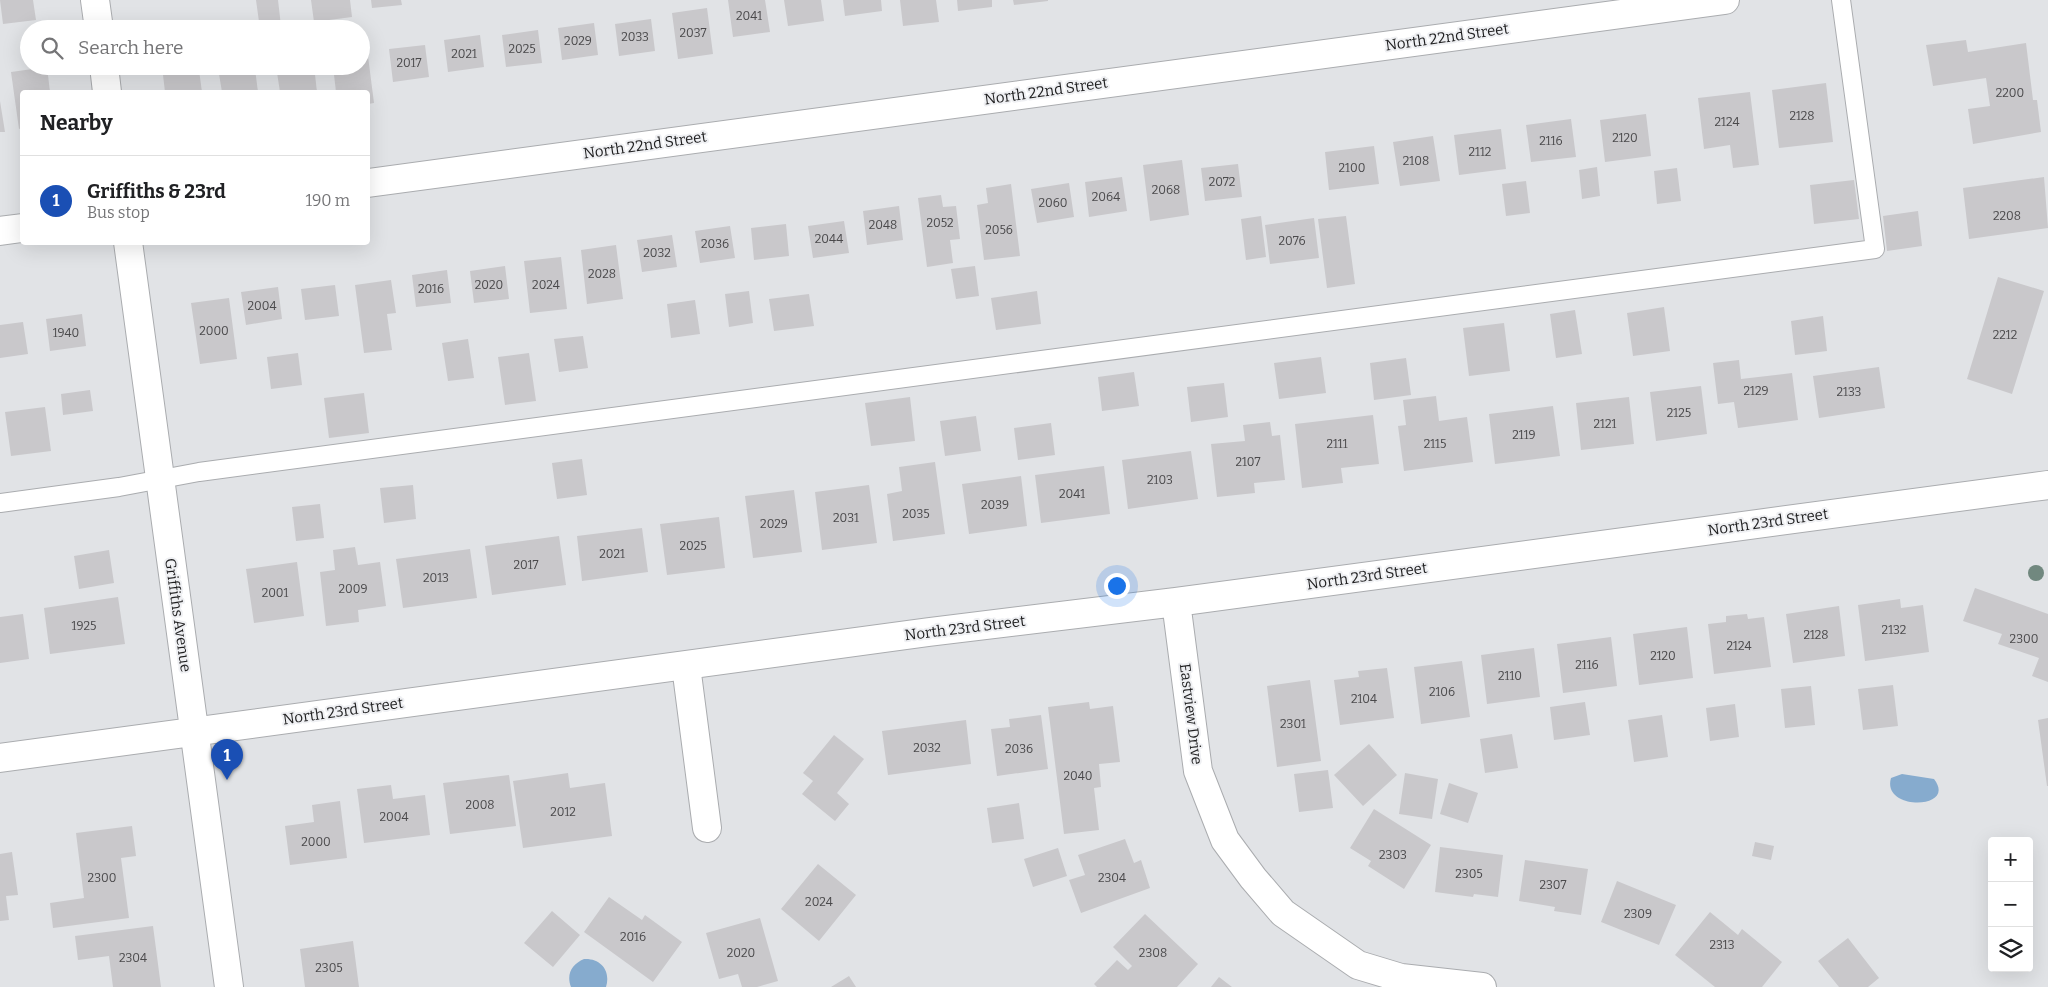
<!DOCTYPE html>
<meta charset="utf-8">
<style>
:root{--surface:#fff;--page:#f2f2f2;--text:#202124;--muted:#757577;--line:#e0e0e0;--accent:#ea580c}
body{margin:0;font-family:Bitter,serif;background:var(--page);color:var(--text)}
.controls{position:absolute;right:15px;bottom:15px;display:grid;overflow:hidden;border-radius:5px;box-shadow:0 5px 20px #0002}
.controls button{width:45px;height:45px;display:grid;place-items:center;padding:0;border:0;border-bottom:1px solid var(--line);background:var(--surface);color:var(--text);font:25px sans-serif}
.you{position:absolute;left:1116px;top:585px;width:18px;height:18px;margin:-12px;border:4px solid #fff;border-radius:50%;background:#1a73e8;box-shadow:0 0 0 8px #1a73e833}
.badge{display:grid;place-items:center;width:32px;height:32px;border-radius:50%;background:var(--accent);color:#fff;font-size:16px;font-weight:700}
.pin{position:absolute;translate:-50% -41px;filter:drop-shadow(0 1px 2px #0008)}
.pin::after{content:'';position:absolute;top:26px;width:18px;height:15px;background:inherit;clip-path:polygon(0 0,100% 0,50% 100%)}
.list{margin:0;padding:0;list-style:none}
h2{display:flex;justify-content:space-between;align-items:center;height:65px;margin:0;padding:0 20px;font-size:21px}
h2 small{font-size:16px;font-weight:400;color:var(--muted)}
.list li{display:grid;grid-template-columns:32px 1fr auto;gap:15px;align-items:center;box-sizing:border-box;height:90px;padding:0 20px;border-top:1px solid var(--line)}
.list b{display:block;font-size:19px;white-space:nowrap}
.list p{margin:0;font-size:16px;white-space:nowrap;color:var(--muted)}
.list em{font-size:16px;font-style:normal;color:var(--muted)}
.icon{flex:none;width:28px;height:28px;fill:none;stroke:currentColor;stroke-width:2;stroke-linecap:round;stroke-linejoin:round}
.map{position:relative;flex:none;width:2048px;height:987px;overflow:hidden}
.search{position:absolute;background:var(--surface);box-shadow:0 5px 20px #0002;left:20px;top:20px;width:350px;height:55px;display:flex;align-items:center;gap:12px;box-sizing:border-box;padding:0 18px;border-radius:28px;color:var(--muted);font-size:19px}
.panel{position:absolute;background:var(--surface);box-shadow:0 5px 20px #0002;left:20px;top:90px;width:350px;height:155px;border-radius:5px}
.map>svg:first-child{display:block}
.water{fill:#86abce}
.building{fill:#c9c8cb}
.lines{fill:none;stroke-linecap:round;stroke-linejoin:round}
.lane-casing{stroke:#aaacaf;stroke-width:20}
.street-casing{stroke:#aaacaf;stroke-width:30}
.lane{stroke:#fff;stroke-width:18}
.street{stroke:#fff;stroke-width:28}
.tree{fill:#71887f}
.labels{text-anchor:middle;stroke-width:4;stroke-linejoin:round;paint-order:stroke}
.number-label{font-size:12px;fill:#4a494b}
.street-label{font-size:15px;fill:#1f1f20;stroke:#eff0f3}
</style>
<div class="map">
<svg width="2048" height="987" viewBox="0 0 2048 987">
<rect width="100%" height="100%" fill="#e1e3e6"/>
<path class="water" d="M1902,774L1934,779C1958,810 1881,811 1891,778Z
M584,959C601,958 611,971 606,987H571C566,974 572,964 584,959Z"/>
<path class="building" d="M0,0H33L36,20L3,24Z
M256,0H278L281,26L260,29Z
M311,0H350L352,17L314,22Z
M371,0H401L402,5L372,8Z
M728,0H765L770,32L733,37Z
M784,0H821L824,21L788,26Z
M843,0H881L882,11L845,16Z
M900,0H936L939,22L903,26Z
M957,0H992V7L958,11Z
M1013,0H1048V1L1014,5Z
M707,8L713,54L678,59L672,13Z
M651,19L655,51L619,56L615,24Z
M594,23L598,55L562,60L558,28Z
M538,30L542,63L506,67L502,35Z
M361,33H365L374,103L368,104V92H336L333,66H361Z
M480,35L484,67L448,72L444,40Z
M1966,40L1968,52L2026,43L2033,100H2037L2041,132L1973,144L1968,109L1990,106L1986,78L1933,86L1926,45Z
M425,45L429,77L393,82L389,49Z
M276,66H314L317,92H280Z
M47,67L50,92H22V128L19,129L11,72Z
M255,69L258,92H222L219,74Z
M199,70L202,92H165L163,75Z
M1826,83L1833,142L1779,148L1772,90Z
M1750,92L1759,165L1733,168L1730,145L1704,149L1698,98Z
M0,101L5,132H0Z
M1646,114L1651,156L1605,162L1600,120Z
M1571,119L1576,157L1531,162L1526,125Z
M1501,129L1506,169L1459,175L1454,135Z
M1433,136L1440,181L1400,186L1393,142Z
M1374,146L1379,184L1329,190L1325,152Z
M1182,160L1189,215L1150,221L1143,165Z
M1238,164L1242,197L1205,201L1201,168Z
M1597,167L1600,196L1582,199L1579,170Z
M1677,168L1681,201L1657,204L1654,171Z
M1122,177L1127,211L1089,217L1085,182Z
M2044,177L2048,228L1969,239L1963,188Z
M1854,180L1859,219L1814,224L1810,185Z
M1526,181L1530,213L1506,216L1502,184Z
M1069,183L1074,217L1037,223L1031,189Z
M1011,184L1020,256L984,260L977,205L988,203L986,188Z
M941,195L943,207L956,206L960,239L950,240L953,263L927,267L918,198Z
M899,206L903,240L867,245L863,211Z
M1918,211L1922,246L1887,251L1883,216Z
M1261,216L1266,257L1246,260L1241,219Z
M1346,216L1355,284L1327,288L1318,219Z
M1314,218L1319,258L1270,264L1265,225Z
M844,221L849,253L813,258L808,226Z
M786,224L789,256L754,260L751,228Z
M730,226L735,258L700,263L695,231Z
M672,235L677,267L642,272L637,240Z
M616,245L623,299L587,304L581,250Z
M561,257L567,309L530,313L524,261Z
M505,266L509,299L474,303L470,271Z
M975,266L979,296L956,299L951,269Z
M447,270L451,303L416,307L412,275Z
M1998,277L2044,291L2012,394L1967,379Z
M391,280L396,313L387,314L392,350L364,353L355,285Z
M335,285L339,316L305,320L301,289Z
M278,287L282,319L246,325L241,292Z
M749,291L753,323L729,327L725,294Z
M1037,291L1041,324L996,330L991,298Z
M809,294L814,326L774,331L769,299Z
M229,298L237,359L200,364L191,303Z
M695,300L700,334L671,338L667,304Z
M1664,307L1670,351L1633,356L1627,313Z
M1575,310L1582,354L1556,358L1550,314Z
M82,314L86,346L50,351L46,319Z
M1823,316L1827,351L1795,355L1791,321Z
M23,322L28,354L0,358V325Z
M1504,323L1510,371L1469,376L1463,328Z
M583,336L588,368L559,372L554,339Z
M468,339L474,378L448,381L442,343Z
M298,353L302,385L271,389L267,357Z
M529,353L536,401L505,405L498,357Z
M1321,357L1326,393L1279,399L1274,363Z
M1406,358L1411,395L1374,400L1370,363Z
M1739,360L1741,379L1792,373L1798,420L1738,428L1734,402L1718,404L1713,363Z
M1879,367L1885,408L1819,418L1813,376Z
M1134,372L1139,406L1102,411L1098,377Z
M1224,383L1228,417L1191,422L1187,387Z
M1701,386L1707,434L1656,441L1650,392Z
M90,390L93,411L63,415L61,394Z
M364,393L369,433L329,438L324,398Z
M1436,396L1439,421L1467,417L1473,462L1404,471L1398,426L1406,425L1403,400Z
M910,397L915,441L871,446L865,403Z
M1629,397L1634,444L1581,450L1576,403Z
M1553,406L1560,456L1495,464L1489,414Z
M45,407L51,451L11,456L5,412Z
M1373,415L1379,464L1341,468L1343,483L1302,488L1295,424Z
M976,416L981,451L945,456L940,421Z
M1270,422L1272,436L1280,435L1285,480L1254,483L1255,493L1217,497L1211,444L1245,441L1243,425Z
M1051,423L1055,455L1018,460L1014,428Z
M1191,451L1198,499L1128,509L1122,460Z
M582,459L587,495L557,499L552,463Z
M935,462L945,534L893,541L887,494L902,491L899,467Z
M1104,466L1110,514L1041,523L1035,475Z
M1021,476L1027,526L969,534L962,484Z
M413,485L416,519L384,523L380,488Z
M869,485L877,543L822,550L815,492Z
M794,490L802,552L753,558L745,496Z
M320,504L324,538L296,541L292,507Z
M719,517L725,568L667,575L660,524Z
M642,528L648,572L582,581L577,536Z
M559,536L566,585L492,595L485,546Z
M355,547L358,565L380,562L386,606L358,610L359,622L326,626L320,572L335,570L333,550Z
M470,549L477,598L403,608L396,559Z
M109,550L114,583L79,589L74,556Z
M297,562L304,616L254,623L246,569Z
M1975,588L2048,614V682L2032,676L2039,658L1998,644L2002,634L1963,621Z
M118,597L125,644L50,654L44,608Z
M1900,599L1901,608L1923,605L1929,652L1865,661L1858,605Z
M1839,606L1845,656L1793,663L1786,614Z
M23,614L29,659L0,663V617Z
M1747,614L1748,619L1764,617L1771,667L1714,674L1708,624L1726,622V616Z
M1687,627L1693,678L1639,685L1633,634Z
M1611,637L1617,686L1563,693L1557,644Z
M1534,648L1540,697L1487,704L1481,655Z
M1462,661L1470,717L1421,724L1414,667Z
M1387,668L1394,718L1340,725L1334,680L1359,677L1358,671Z
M1310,680L1321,761L1277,767L1267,686Z
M1893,685L1898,726L1863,730L1858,689Z
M1811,686L1815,725L1785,728L1781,689Z
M1089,702L1090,709L1113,706L1120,762L1099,764L1101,787L1094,788L1099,830L1064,834L1048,707Z
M1585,702L1590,735L1554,740L1550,707Z
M1735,704L1739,737L1710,741L1706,708Z
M1041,715L1048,769L997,776L991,729L1010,727L1009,719Z
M1662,715L1668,757L1634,762L1628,720Z
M2048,718V786H2047L2038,720Z
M966,720L971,764L888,775L882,731Z
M1512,734L1518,768L1485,773L1480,739Z
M834,735L864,759L837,793L849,804L835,821L802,794L813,781L803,773Z
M1369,744L1397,775L1363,806L1334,775Z
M1328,770L1333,808L1299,812L1294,774Z
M568,773L570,788L605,783L612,836L523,848L513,781Z
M1405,773L1438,779L1432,819L1399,814Z
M509,775L516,826L450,834L443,783Z
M1449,783L1478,793L1468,823L1440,814Z
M391,785L393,799L425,795L430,835L364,843L357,789Z
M340,801L347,858L290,865L285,826L314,822L312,805Z
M1019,803L1024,839L992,843L987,808Z
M1374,809L1431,845L1404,889L1368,866L1371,861L1350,848Z
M132,826L136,856L121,858L129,918L53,928L50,903L84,898L76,833Z
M1125,839L1134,863L1141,860L1150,888L1081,913L1069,880L1085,875L1078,855Z
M1755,842L1774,846L1771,860L1752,856Z
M1440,847L1503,855L1498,897L1474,894L1473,897L1435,892Z
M1058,848L1067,876L1033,887L1024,859Z
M12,852L18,895L6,896L9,920L0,921V854Z
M1525,860L1588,869L1581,915L1554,911L1555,907L1519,901Z
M818,864L856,895L819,941L781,909Z
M1617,881L1676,905L1659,945L1601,922Z
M609,897L642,920L645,915L682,942L653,982L584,932Z
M552,911L580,935L553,967L524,943Z
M1710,912L1738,935L1742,929L1782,962L1762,987H1715L1675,955Z
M1145,914L1198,964L1177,987H1097L1094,984L1117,960L1128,970L1132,966L1113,947Z
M760,918L778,981L757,987H742L738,974L719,979L706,933Z
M153,926L161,987H113L109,956L78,960L75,936Z
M1848,938L1879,978L1868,987H1839L1818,961Z
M353,941L359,987H305L300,949Z
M849,976L856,987H831Z
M1219,977L1232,987H1211Z"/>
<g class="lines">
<defs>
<path id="lane" d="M0,503L119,487L199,472L1875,249L1841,0"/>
<path id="street" d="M95,0L99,29
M104,66L107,92
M368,183L1725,0
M0,231L22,228
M128,242L229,987
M1176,602L1198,771L1225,840L1253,878L1283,913L1358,965L1401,978L1482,987
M686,666L707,828
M0,758L929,632L1176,602L2048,485"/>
</defs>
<use href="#lane" class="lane-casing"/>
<use href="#street" class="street-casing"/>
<use href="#lane" class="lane"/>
<use href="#street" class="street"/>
</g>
<circle class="tree" cx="2036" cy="573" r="8"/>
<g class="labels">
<g class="number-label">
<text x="749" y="20">2041</text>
<text x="693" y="37">2037</text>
<text x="635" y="41">2033</text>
<text x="578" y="45">2029</text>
<text x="522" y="53">2025</text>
<text x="464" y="58">2021</text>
<text x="409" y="67">2017</text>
<text x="2010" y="97">2200</text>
<text x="1802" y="120">2128</text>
<text x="1727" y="126">2124</text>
<text x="1625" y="142">2120</text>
<text x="1551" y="145">2116</text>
<text x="1480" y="156">2112</text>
<text x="1416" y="165">2108</text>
<text x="1352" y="172">2100</text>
<text x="1222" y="186">2072</text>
<text x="1166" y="194">2068</text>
<text x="1106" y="201">2064</text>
<text x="1053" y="207">2060</text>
<text x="2007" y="220">2208</text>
<text x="940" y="227">2052</text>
<text x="883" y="229">2048</text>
<text x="999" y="234">2056</text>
<text x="829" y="243">2044</text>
<text x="1292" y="245">2076</text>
<text x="715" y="248">2036</text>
<text x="657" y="257">2032</text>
<text x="602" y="278">2028</text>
<text x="489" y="289">2020</text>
<text x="546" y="289">2024</text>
<text x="431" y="293">2016</text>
<text x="262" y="310">2004</text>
<text x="214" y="335">2000</text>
<text x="66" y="337">1940</text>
<text x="2005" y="339">2212</text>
<text x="1756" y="395">2129</text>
<text x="1849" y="396">2133</text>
<text x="1679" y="417">2125</text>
<text x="1605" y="428">2121</text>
<text x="1524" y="439">2119</text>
<text x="1337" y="448">2111</text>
<text x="1435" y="448">2115</text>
<text x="1248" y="466">2107</text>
<text x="1160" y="484">2103</text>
<text x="1072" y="498">2041</text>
<text x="995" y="509">2039</text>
<text x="916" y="518">2035</text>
<text x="846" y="522">2031</text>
<text x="774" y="528">2029</text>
<text x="693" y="550">2025</text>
<text x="612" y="558">2021</text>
<text x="526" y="569">2017</text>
<text x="436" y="582">2013</text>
<text x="353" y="593">2009</text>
<text x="275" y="597">2001</text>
<text x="84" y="630">1925</text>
<text x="1894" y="634">2132</text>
<text x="1816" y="639">2128</text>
<text x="2024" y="643">2300</text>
<text x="1739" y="650">2124</text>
<text x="1663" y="660">2120</text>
<text x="1587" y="669">2116</text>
<text x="1510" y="680">2110</text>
<text x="1442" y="696">2106</text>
<text x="1364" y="703">2104</text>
<text x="1293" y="728">2301</text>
<text x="927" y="752">2032</text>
<text x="1019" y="753">2036</text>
<text x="1078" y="780">2040</text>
<text x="480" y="809">2008</text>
<text x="563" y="816">2012</text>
<text x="394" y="821">2004</text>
<text x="316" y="846">2000</text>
<text x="1393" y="859">2303</text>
<text x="1469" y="878">2305</text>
<text x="102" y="882">2300</text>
<text x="1112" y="882">2304</text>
<text x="1553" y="889">2307</text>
<text x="819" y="906">2024</text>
<text x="1638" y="918">2309</text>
<text x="633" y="941">2016</text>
<text x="1722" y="949">2313</text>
<text x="741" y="957">2020</text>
<text x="1153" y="957">2308</text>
<text x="133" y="962">2304</text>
<text x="329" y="972">2305</text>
</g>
<g class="street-label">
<text transform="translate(1447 37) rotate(-8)" y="5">North 22nd Street</text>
<text transform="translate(1046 91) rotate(-8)" y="5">North 22nd Street</text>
<text transform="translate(645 145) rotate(-8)" y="5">North 22nd Street</text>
<text transform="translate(1768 522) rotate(-8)" y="5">North 23rd Street</text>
<text transform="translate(1367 576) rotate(-8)" y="5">North 23rd Street</text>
<text transform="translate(178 615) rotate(82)" y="5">Griffiths Avenue</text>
<text transform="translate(965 628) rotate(-7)" y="5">North 23rd Street</text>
<text transform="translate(343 711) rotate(-8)" y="5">North 23rd Street</text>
<text transform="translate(1191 714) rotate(83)" y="5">Eastview Drive</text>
</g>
</g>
</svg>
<div class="controls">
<button>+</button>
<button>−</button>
<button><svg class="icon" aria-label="layers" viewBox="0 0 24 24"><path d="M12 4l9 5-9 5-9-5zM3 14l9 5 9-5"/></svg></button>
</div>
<div class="you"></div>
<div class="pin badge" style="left:227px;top:780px;background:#1a4fb4">1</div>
<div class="search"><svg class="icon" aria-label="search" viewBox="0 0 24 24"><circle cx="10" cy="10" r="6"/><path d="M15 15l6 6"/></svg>Search here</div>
<section class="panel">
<h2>Nearby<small></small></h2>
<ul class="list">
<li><span class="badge" style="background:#1a4fb4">1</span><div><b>Griffiths &amp; 23rd</b><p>Bus stop</p></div><em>190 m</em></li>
</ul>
</section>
</div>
